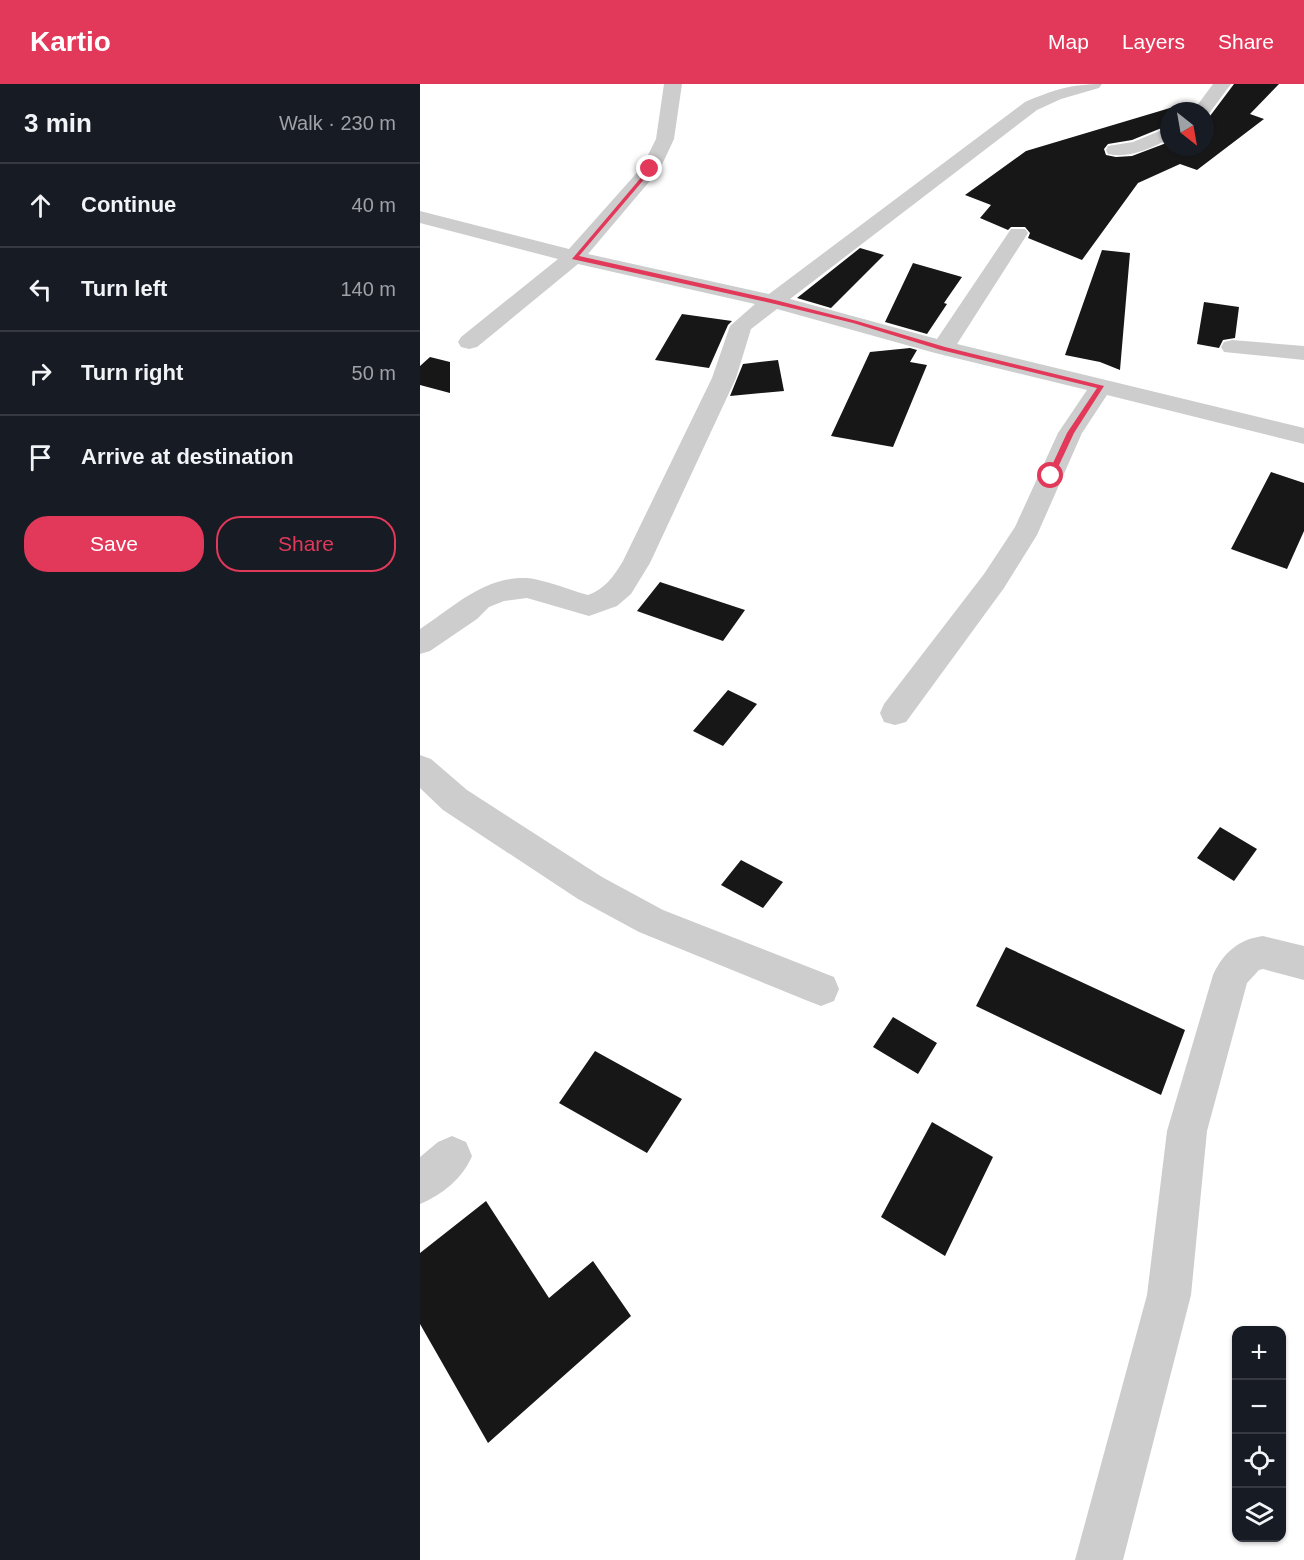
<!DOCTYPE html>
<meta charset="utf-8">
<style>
:root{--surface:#171b24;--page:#20242c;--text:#f1f3f6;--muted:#9ea1a6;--line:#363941;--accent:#e23859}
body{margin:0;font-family:Arial,sans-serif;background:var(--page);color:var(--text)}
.controls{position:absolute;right:18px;bottom:18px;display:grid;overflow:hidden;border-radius:12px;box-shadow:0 2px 4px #0004}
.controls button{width:54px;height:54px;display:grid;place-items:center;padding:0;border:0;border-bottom:2px solid var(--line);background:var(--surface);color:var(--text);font:30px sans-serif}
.compass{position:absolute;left:740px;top:18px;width:54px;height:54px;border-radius:50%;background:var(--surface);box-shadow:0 2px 4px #0004;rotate:149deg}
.stop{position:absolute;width:18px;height:18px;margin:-14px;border:4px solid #e23859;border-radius:50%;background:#fff}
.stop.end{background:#e23859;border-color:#fff;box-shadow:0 2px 6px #0008}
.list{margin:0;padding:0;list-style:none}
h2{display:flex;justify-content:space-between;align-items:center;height:78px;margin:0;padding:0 24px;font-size:26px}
h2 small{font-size:20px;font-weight:400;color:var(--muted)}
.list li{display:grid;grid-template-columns:39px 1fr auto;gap:18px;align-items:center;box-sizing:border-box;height:84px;padding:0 24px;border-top:2px solid var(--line)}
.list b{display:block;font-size:22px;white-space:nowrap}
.list em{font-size:20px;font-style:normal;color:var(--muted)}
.actions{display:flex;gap:12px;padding:18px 24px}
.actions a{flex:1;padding:14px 0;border:2px solid var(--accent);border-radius:24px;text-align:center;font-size:21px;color:var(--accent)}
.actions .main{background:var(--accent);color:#fff}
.icon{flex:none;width:33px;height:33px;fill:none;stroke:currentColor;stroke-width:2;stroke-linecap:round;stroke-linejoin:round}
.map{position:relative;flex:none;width:884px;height:1476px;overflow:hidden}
header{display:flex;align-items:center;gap:36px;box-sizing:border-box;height:84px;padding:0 30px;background:var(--accent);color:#fff}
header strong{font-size:28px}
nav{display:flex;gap:33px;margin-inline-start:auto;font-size:21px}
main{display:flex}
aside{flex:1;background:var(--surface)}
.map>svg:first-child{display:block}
.building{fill:#171717}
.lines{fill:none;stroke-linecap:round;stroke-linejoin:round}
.minor{fill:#cdcdcd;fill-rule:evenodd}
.route{fill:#e23859}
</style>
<header>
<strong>Kartio</strong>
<nav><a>Map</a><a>Layers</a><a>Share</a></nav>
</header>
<main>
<aside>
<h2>3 min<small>Walk · 230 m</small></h2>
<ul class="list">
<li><svg class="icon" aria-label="ahead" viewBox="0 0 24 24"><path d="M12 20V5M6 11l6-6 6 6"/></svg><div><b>Continue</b></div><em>40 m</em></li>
<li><svg class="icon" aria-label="left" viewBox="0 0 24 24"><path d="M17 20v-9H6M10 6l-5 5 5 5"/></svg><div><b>Turn left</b></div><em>140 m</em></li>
<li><svg class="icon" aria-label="right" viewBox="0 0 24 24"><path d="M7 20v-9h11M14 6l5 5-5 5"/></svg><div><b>Turn right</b></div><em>50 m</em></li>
<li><svg class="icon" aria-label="arrive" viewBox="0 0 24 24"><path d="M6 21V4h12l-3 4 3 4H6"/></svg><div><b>Arrive at destination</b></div></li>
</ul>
<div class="actions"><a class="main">Save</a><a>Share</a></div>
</aside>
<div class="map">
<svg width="884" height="1476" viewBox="0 0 884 1476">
<rect width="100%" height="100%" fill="#fff"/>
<path class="building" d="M814,0H859L830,30L844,35L777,86L760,80L718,99L662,176L608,154L610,149L605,143H591L588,146L560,134L571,121L545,111L606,67L750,24L758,27H749V41L712,56L688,60L684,65L686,71L696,73L712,72L749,58V63H785V34L790,32Z
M440,164L464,171L411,224L377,214Z
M682,166L710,169L700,286L680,278L645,271Z
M493,179L542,193L524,219L527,220L507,250L465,238Z
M784,218L819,223L815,254L803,256L799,264L777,260Z
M262,230L312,237L308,241L289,284L235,276Z
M490,264L497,266L490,278L507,281L473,363L411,352L450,268Z
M10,273L30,278V309L0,301V282Z
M358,276L364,307L310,312L323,280Z
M851,388L884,399V447L867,485L811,465Z
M240,498L325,526L303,557L217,527Z
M308,606L337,620L303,662L273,647Z
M800,743L837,765L814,797L777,774Z
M321,776L363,798L343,824L301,801Z
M586,863L765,946L741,1011L556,922Z
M473,933L517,959L498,990L453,963Z
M175,967L262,1015L227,1069L139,1019Z
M512,1038L573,1073L525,1172L461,1133Z
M66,1117L129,1214L173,1177L211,1232L68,1359L0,1240V1169Z"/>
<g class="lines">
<path class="minor" d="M244,0H262L254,55L240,85L168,170L349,210L605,18C633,6 651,0 682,0L679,4L641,15L617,26L370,215L517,255L591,145H605L608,149L537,260L884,344V360L687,311L662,349L617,451L584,504L486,638L475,641L464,638L460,629L464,620L564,490L595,443L638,349L667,306L515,269L357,225L331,245L316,294L230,479L211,510L197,522L169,532L107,514L84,517L69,523L57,535L10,567L0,570V545C34,523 63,493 106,494C123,495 150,506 168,511C185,505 194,492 203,477L292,294L310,242L335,220L158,180L57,263L49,265L41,263L38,258L41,253L138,175L0,139V127L149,165L222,83L236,55Z
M793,0H811L788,31L785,32V27H773Z
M749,43V55C731,64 709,75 688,70L686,66L688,62L713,58Z
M812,256L884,262V276L804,268L801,263L804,258Z
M0,671L11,675L47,706L182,793L243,826L414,893L419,905L414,917L401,922L388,917L219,848L158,815L23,726L0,704Z
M843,852L884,862V896L843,885L839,886L827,899L787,1047L771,1211L703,1476H655L727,1211L747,1047L793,891C803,869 819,855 843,852Z
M32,1052L46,1058L52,1072C43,1094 22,1111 0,1120V1073L18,1058Z"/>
</g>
<path class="route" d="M230,83L232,86L159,172L355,216L437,237L525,263L684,302L654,349L633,394L627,392L647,349L677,304L521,266L433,239L355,220L152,175Z"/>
</svg>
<div class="controls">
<button>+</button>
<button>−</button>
<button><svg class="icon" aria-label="locate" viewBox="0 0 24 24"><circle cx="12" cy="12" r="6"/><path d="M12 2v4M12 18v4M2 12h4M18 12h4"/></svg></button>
<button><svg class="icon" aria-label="layers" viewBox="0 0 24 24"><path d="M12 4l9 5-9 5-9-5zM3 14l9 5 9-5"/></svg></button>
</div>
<svg class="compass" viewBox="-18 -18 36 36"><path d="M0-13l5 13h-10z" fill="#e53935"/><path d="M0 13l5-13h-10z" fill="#9ea1a6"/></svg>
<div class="stop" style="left:631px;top:392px"></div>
<div class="stop end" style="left:230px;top:85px"></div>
</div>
</main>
